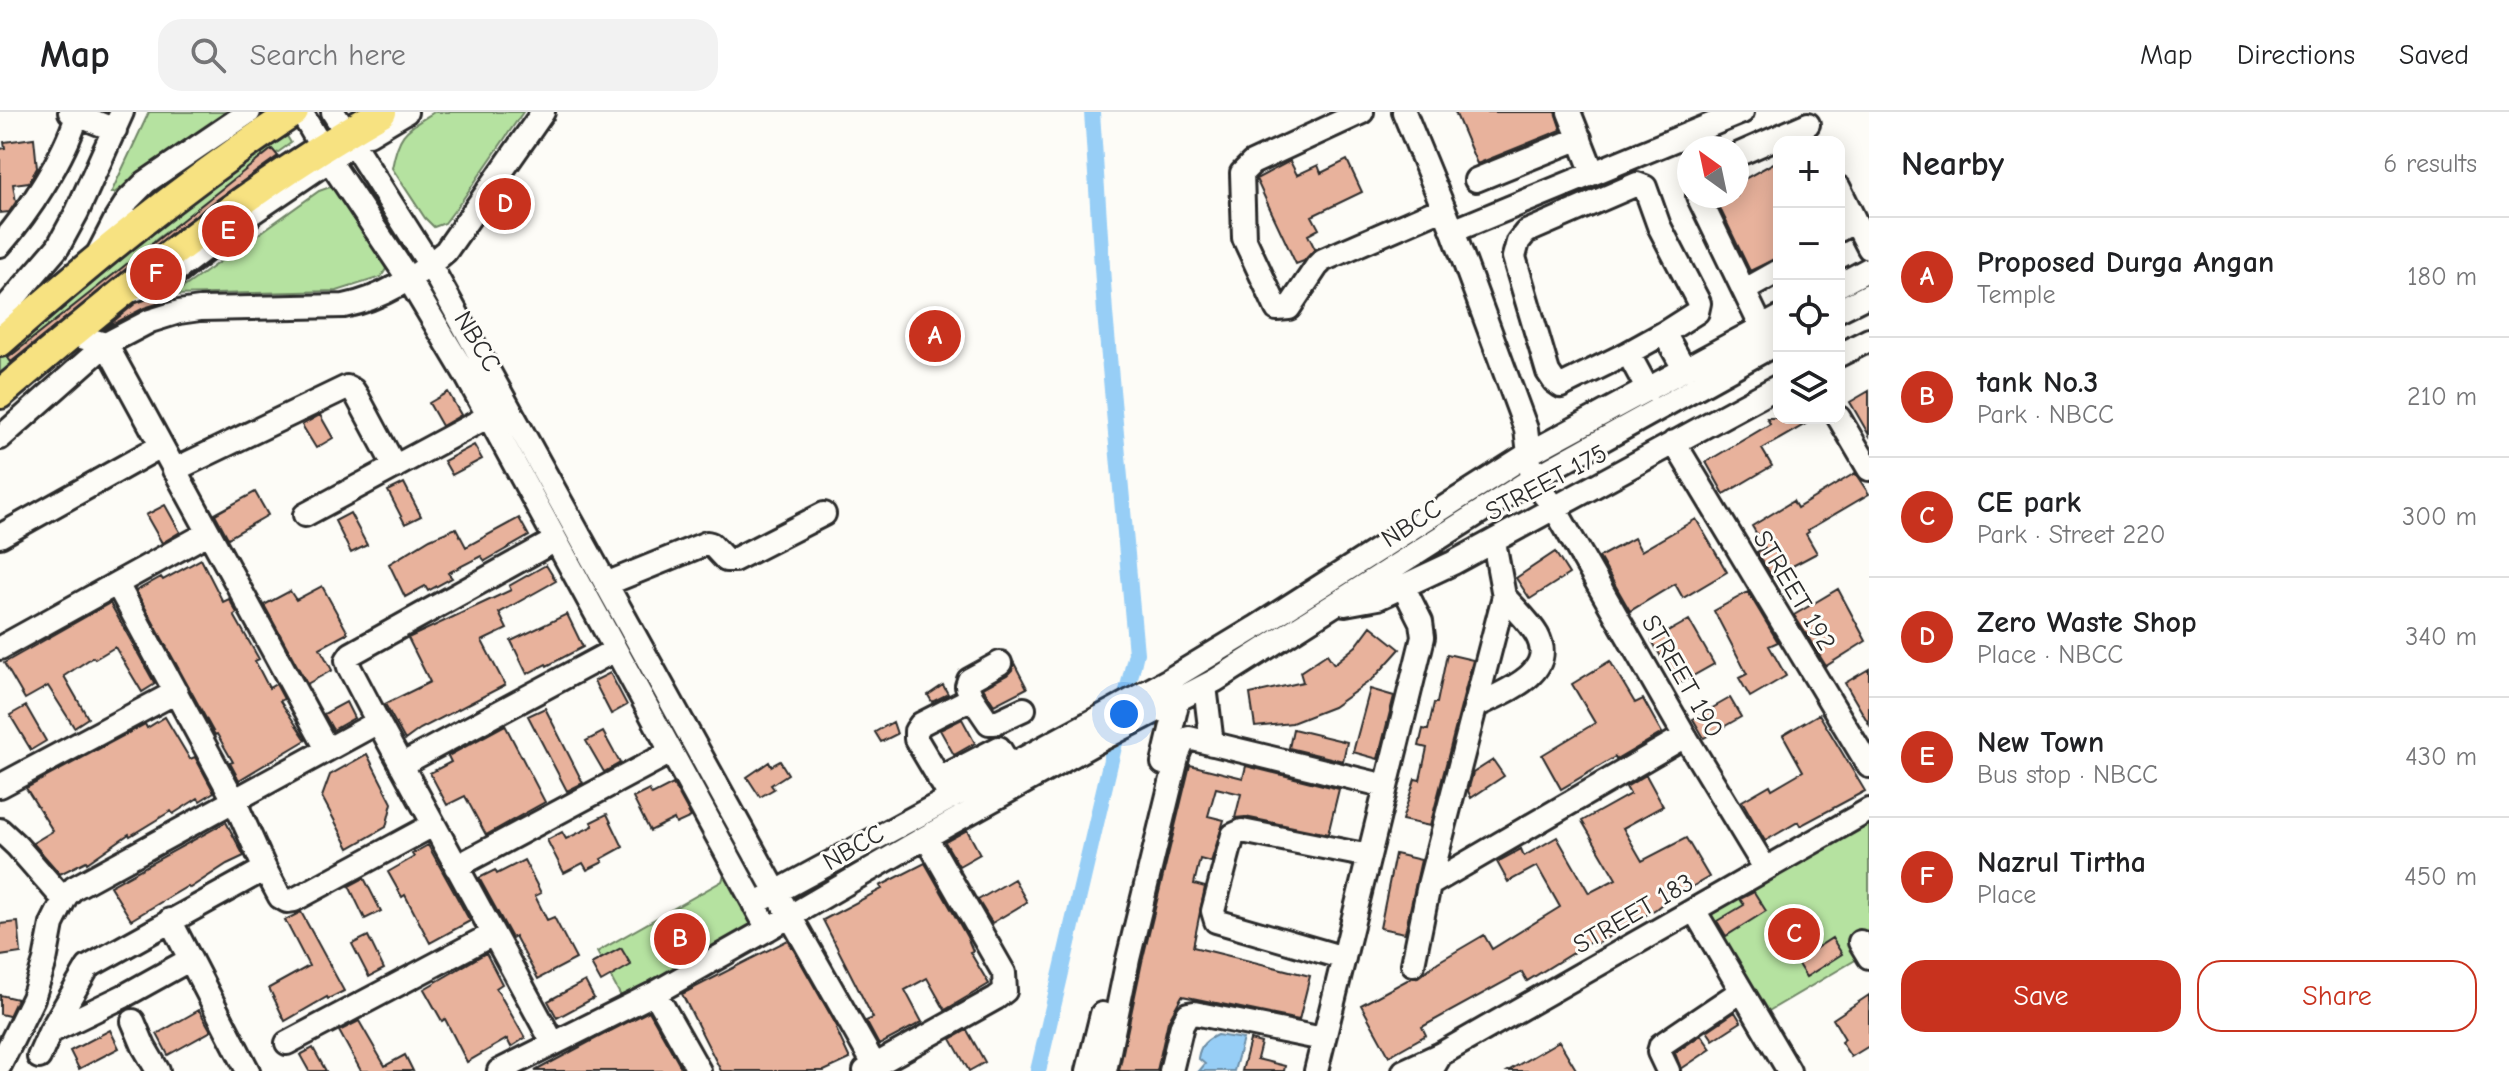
<!DOCTYPE html>
<meta charset="utf-8">
<style>
:root{--surface:#fff;--page:#f2f2f2;--text:#202124;--muted:#757577;--line:#e0e0e0;--accent:#c8321e}
body{margin:0;font-family:"Comic Neue",sans-serif;background:var(--page);color:var(--text)}
.controls{position:absolute;right:24px;top:24px;display:grid;overflow:hidden;border-radius:16px;box-shadow:0 4px 20px #0003}
.controls button{width:72px;height:72px;display:grid;place-items:center;padding:0;border:0;border-bottom:2px solid var(--line);background:var(--surface);color:var(--text);font:40px sans-serif}
.compass{position:absolute;left:1677px;top:24px;width:72px;height:72px;border-radius:50%;background:var(--surface);box-shadow:0 4px 20px #0003;rotate:327deg}
.you{position:absolute;left:1124px;top:602px;width:28px;height:28px;margin:-20px;border:6px solid #fff;border-radius:50%;background:#1a73e8;box-shadow:0 0 0 12px #1a73e833}
.badge{display:grid;place-items:center;width:52px;height:52px;border-radius:50%;background:var(--accent);color:#fff;font-size:26px;font-weight:700}
.pin{position:absolute;translate:-50% -50%;border:4px solid #fff;box-shadow:0 2px 8px #0006}
.list{margin:0;padding:0;list-style:none}
h2{display:flex;justify-content:space-between;align-items:center;height:104px;margin:0;padding:0 32px;font-size:34px}
h2 small{font-size:26px;font-weight:400;color:var(--muted)}
.list li{display:grid;grid-template-columns:52px 1fr auto;gap:24px;align-items:center;box-sizing:border-box;height:120px;padding:0 32px;border-top:2px solid var(--line)}
.list b{display:block;font-size:30px;white-space:nowrap}
.list p{margin:0;font-size:26px;white-space:nowrap;color:var(--muted)}
.list em{font-size:26px;font-style:normal;color:var(--muted)}
.actions{display:flex;gap:16px;padding:24px 32px}
.actions a{flex:1;padding:18px 0;border:2px solid var(--accent);border-radius:24px;text-align:center;font-size:28px;color:var(--accent)}
.actions .main{background:var(--accent);color:#fff}
.icon{flex:none;width:44px;height:44px;fill:none;stroke:currentColor;stroke-width:2;stroke-linecap:round;stroke-linejoin:round}
.map{position:relative;flex:none;width:1869px;height:959px;overflow:hidden}
header{display:flex;align-items:center;gap:48px;box-sizing:border-box;height:112px;padding:0 40px;background:var(--surface);border-bottom:2px solid var(--line)}
header strong{font-size:38px}
nav{display:flex;gap:44px;margin-inline-start:auto;font-size:28px}
.search{width:560px;height:72px;background:var(--page);display:flex;align-items:center;gap:20px;box-sizing:border-box;padding:0 28px;border-radius:24px;color:var(--muted);font-size:30px}
main{display:flex}
aside{flex:1;background:var(--surface)}
.map>svg:first-child{display:block}
.green{fill:#b5e2a0;stroke:#708666;stroke-width:2}
.water{fill:#97cef6;stroke:#6c8da5;stroke-width:2}
.lines{fill:none;stroke-linecap:round;stroke-linejoin:round}
.canal{stroke:#97cef6;stroke-width:16}
.building{fill:#e8b29c;stroke:#2b2b2b;stroke-width:2}
.minor-casing{stroke:#2b2b2b;stroke-width:28}
.major-casing{stroke:#2b2b2b;stroke-width:34}
.minor{stroke:#fdfcf7;stroke-width:22}
.major{stroke:#f7e281;stroke-width:28}
.labels{text-anchor:middle;stroke-width:6;stroke-linejoin:round;paint-order:stroke}
.street-label{font-size:26px;fill:#2b2b2b;stroke:#fdfcf7}
</style>
<header>
<strong>Map</strong>
<div class="search"><svg class="icon" aria-label="search" viewBox="0 0 24 24"><circle cx="10" cy="10" r="6"/><path d="M15 15l6 6"/></svg>Search here</div>
<nav><a>Map</a><a>Directions</a><a>Saved</a></nav>
</header>
<main>
<div class="map">
<svg width="1869" height="959" viewBox="0 0 1869 959">
<rect width="100%" height="100%" fill="#fdfcf7"/>
<filter id="ink" filterUnits="userSpaceOnUse"><feTurbulence type="fractalNoise" baseFrequency=".0125" numOctaves="2"/><feDisplacementMap in="SourceGraphic" scale="16" xChannelSelector="R" yChannelSelector="G"/><feConvolveMatrix kernelMatrix="1 2 1 2 8 2 1 2 1" color-interpolation-filters="sRGB"/></filter>
<g filter="url(#ink)">
<path class="green" d="M149,0H226L114,81H111Z
M434,0H523L463,87L445,111L434,115L425,106L392,56C399,20 405,19 434,0Z
M284,19L291,31L158,126L0,265V240L122,137Z
M330,75C352,90 378,130 386,157L381,165L337,179L173,183L319,79Z
M1869,711V840L1767,900L1709,804Z
M726,757L766,814L623,888L597,840L722,769Z"/>
<path class="water" d="M1217,923L1243,927L1234,959H1199L1205,952L1198,946C1200,933 1206,928 1217,923Z"/>
<g class="lines">
<path class="canal" d="M1038,959L1136,541L1105,201L1092,0"/>
</g>
<path class="building" d="M1455,0H1555L1561,18L1477,52Z
M34,26L37,56L29,70L13,72L16,90L9,100L0,101V37L5,36L4,30Z
M272,37L278,44L174,119L11,250L8,246Z
M1347,48L1362,80L1312,104L1319,117L1308,123L1315,137L1304,149L1296,152L1256,67L1290,49L1297,63L1318,53L1321,61Z
M1779,48V145L1750,159L1714,84H1737V71Z
M511,71L522,77L503,114L491,108L498,94L496,92Z
M260,112L160,191L144,196L104,217L136,191L173,178Z
M1869,279V323L1850,290Z
M448,280L461,303L442,314L429,291Z
M320,303L333,326L316,336L302,313Z
M1767,306H1816L1762,337L1772,354L1724,382L1706,350L1770,312Z
M474,333L482,347L452,363L444,349Z
M1855,361L1869,382L1808,418L1809,420L1806,422L1817,441L1772,465L1757,440L1765,436L1752,414L1793,389L1797,396Z
M404,371L421,404L405,412L388,379Z
M255,380L268,403L228,426L215,402Z
M165,393L180,420L162,431L146,403Z
M350,401L367,433L351,441L335,409Z
M519,406L529,424L485,449L481,444L448,461L452,466L428,479L425,474L405,485L389,452L430,427L456,416L466,435Z
M1696,407L1727,460L1683,486L1675,472L1630,499L1599,445L1634,426L1641,439Z
M1555,440L1569,462L1530,487L1516,466Z
M201,447L223,490L229,487L237,501L234,503L259,547L255,549L269,576L276,572L284,587L280,589L306,628L239,668L230,651L233,650L217,622L215,623L136,479L161,465L163,468Z
M546,453L556,469L499,501L507,517L482,529L505,573L420,617L405,628L385,592L430,570L408,526L511,478L509,474Z
M322,474L348,521L320,536L332,558L307,572L264,493L290,479L296,488Z
M1838,477L1866,529L1826,554L1794,503Z
M1748,480L1778,530L1769,534L1786,564L1750,585L1739,566L1747,562L1714,499Z
M110,491L155,572L142,580L115,535L95,547L93,545L64,564L88,606L74,615L48,574L25,587L4,551Z
M567,502L583,535L547,554L546,552L527,562L511,529Z
M1689,508L1714,552L1677,573L1652,529Z
M1371,514L1400,537L1374,566L1333,595L1292,611L1255,615L1250,582L1303,570L1300,560L1327,542L1334,552L1356,534Z
M1447,542L1473,548L1430,714L1402,708L1415,667L1420,668L1427,636L1419,634L1423,617L1428,618L1434,591H1437Z
M1610,549L1635,591L1643,587L1662,621L1616,648L1615,645L1561,677L1542,643L1595,611L1572,572Z
M1014,551L1027,576L994,593L983,576L1007,563L1012,558Z
M1869,557V612L1845,571Z
M610,561L627,593L611,602L594,569Z
M943,573L948,582L932,590L928,583Z
M1370,577L1394,584L1378,647L1353,640Z
M1730,586L1741,605L1704,626L1693,607Z
M346,590L354,606L333,618L324,602Z
M26,594L46,629L31,638L10,603Z
M545,596L583,671L567,679L528,604Z
M1819,602L1865,679L1800,714L1798,710L1765,729L1742,689L1770,673L1772,677L1803,659L1783,623Z
M165,605L190,647L195,645L214,680L200,689L198,686L173,702L171,699L130,724L129,722L87,751L86,749L60,762L33,731L53,719L26,676L145,612L147,616Z
M962,607L975,631L954,643L940,618Z
M893,610L897,622L881,630L875,620Z
M505,613L545,690L486,723L465,684L447,693L430,661L451,650L448,644Z
M1293,617L1347,630L1343,649L1289,636Z
M603,620L620,651L604,660L586,629Z
M367,642L392,691L386,715L349,736L322,685L330,663Z
M1493,648L1504,664L1471,686L1468,679L1473,661Z
M780,649L788,662L771,673L774,677L760,685L747,665L769,650L771,654Z
M1190,653L1243,666L1246,654L1339,677L1328,722L1245,705L1235,706L1241,682L1216,676L1208,704L1224,708L1211,750L1200,747L1194,772L1205,775L1193,835L1310,864L1299,908L1182,884L1168,909L1157,959H1119L1142,850Z
M1646,663L1663,694L1623,716L1642,749L1686,726L1709,765L1681,781L1679,778L1656,797L1616,821L1594,833L1592,829L1527,869L1522,860L1422,915L1426,923L1389,944L1361,893L1411,866L1418,865L1438,850L1484,823L1492,837L1560,795L1537,754L1508,770L1497,750L1521,737L1524,744L1557,725L1589,781L1616,767L1582,709L1630,682L1626,675Z
M673,672L691,705L676,712L674,707L650,719L633,686L649,678L652,683Z
M607,702L623,735L601,747L603,750L587,758L583,751L564,761L547,728L562,720L566,727L593,714L591,710Z
M226,710L244,744L227,752L190,776L188,774L131,808L110,774Z
M967,718L980,742L959,754L945,730Z
M428,733L470,809L430,831L405,783L402,785L388,760L414,745L412,742Z
M1395,742L1421,748L1405,821L1380,816Z
M524,748L541,781L535,784L547,808L554,805L576,847L538,867L515,824L512,826L479,766L495,758L497,762Z
M925,751L967,825L973,839L970,840L989,872L945,898L927,866L905,878L922,910L879,933L866,909L873,906L823,808L882,777L880,774Z
M364,766L381,799L365,807L349,774Z
M1014,767L1027,790L992,811L978,788Z
M1754,780L1766,799L1726,824L1717,809L1744,793L1740,787Z
M301,800L344,879L328,887L327,885L285,909L269,876L309,854L285,808Z
M18,810L21,841L0,844V812Z
M368,824L384,857L369,865L352,832Z
M1832,826L1842,842L1806,865L1796,849Z
M788,828L838,916L836,917L850,947L824,959H721L682,882Z
M621,836L631,853L601,870L591,852Z
M486,841L502,872L496,876L525,926L511,935L507,927L467,950L445,907L442,909L424,877Z
M585,869L594,886L557,906L548,889Z
M0,883L17,887L9,904L0,902Z
M1869,883V934L1851,945L1841,930L1845,927L1833,907Z
M199,898L211,919L168,943L157,922Z
M649,899L683,959H535L593,928Z
M1735,900L1741,910L1713,928L1707,919Z
M359,909L385,954L405,943L413,959H361L339,919Z
M110,918L119,936L79,957L70,939Z
M967,918L985,950L969,959L951,927Z
M1701,923L1711,937L1681,957L1675,941Z
M1250,928L1261,931L1257,947L1285,954L1284,959H1242Z
M1559,929L1577,959H1508Z
M313,936L326,959H309L300,943Z"/>
<g class="lines">
<defs>
<path id="minor" d="M70,0L115,18
M301,0L329,48L408,166L466,263L768,817L926,725L1102,627L1216,568L1532,367L1779,230
M333,0L430,153L769,767L875,954
M1362,0L1252,51L1242,61L1244,126L1277,197L1289,196L1317,154L1323,148L1443,96
M1404,0L1453,119L1526,317L1532,367L1555,397L1685,624L1765,756
M1569,0L1593,61
M369,22L406,0
M1737,43L1808,12
M1476,68L1580,26
M1839,76L1855,109L1839,118
M1698,84L1762,216
M1855,109L1869,136
M1453,119L1742,0
M0,133C29,100 64,46 77,4
M97,144L116,107L128,88L146,70L249,0
M1839,173L1869,157
M133,178L165,167L249,103L340,41
M1745,178L1779,159
M1839,198L1869,183
M0,202L58,135L77,100L122,0
M70,222L106,232L327,637
M1628,241L1664,221
M1839,243L1869,228
M1648,278L1628,241L1561,274L1554,269L1548,260L1514,145L1518,130L1526,120L1637,72L1645,75L1659,114L1699,191L1697,200L1664,221L1685,258
M1839,306L1869,357
M0,326L106,232L150,209L179,200L200,197L344,194C381,187 418,164 446,139L543,0
M1674,330L1869,654
M174,358L347,275L353,278L357,284L395,355
M305,403L489,304
M0,424L161,334
M117,472L234,688L265,757L280,785L287,789L294,788L433,713
M606,472L707,431L711,432L726,448H734L824,402
M1345,492L1378,486L1453,451L1779,274
M0,536L208,421
M1205,574L1212,632
M972,586L989,611H994L1024,597
M1476,594C1503,580 1558,562 1537,523C1529,509 1514,496 1504,484
M378,610L349,555L347,548L351,542L556,428
M1163,651L1178,588
M401,653L615,538
M939,667L999,636L1010,654
M0,674L176,580
M951,686L916,627V619L921,612L972,586L967,574L969,568L1000,551
M0,718L17,734L58,781L66,784L74,776L378,610L553,931
M456,755L671,640
M1429,773L1685,624
M754,792L1169,568L1255,516L1528,342L1779,206
M1694,798L1789,959
M170,808L248,959
M1860,830L1869,845
M1344,846L1216,809L1213,799L1233,723L1242,719L1369,744
M1413,852L1429,773L1504,484L1494,430
M655,881L699,959
M133,909L144,935L158,959
M50,920L124,884L189,848
M287,931L493,822
M39,945L50,920L88,855L265,757
M0,953L33,886L45,849L52,812L66,784
M499,959L655,881L768,817
M865,959L996,886L1005,879L1004,861L926,725
M1088,959L1102,902
M1105,959L1128,847L1178,642L1184,628L1189,626L1386,674
M1171,959L1182,913L1188,902L1194,901L1323,927
M1316,959L1423,525L1421,510L1403,474
M1404,959L1441,942
M1431,959L1441,942L1869,698
M1668,959L1659,940L1661,933L1741,879"/>
<path id="major" d="M0,230C94,147 189,69 294,0
M0,282C121,179 243,79 382,0"/>
</defs>
<use href="#minor" class="minor-casing"/>
<use href="#major" class="major-casing"/>
<use href="#minor" class="minor"/>
<use href="#major" class="major"/>
</g>
</g>
<g class="labels">
<g class="street-label">
<text transform="translate(478 229) rotate(59)" y="9">NBCC</text>
<text transform="translate(1546 370) rotate(-28)" y="9">STREET 175</text>
<text transform="translate(1411 411) rotate(-33)" y="9">NBCC</text>
<text transform="translate(1795 478) rotate(59)" y="9">STREET 192</text>
<text transform="translate(1683 564) rotate(60)" y="9">STREET 190</text>
<text transform="translate(853 735) rotate(-30)" y="9">NBCC</text>
<text transform="translate(1633 801) rotate(-30)" y="9">STREET 183</text>
</g>
</g>
</svg>
<div class="controls">
<button>+</button>
<button>−</button>
<button><svg class="icon" aria-label="locate" viewBox="0 0 24 24"><circle cx="12" cy="12" r="6"/><path d="M12 2v4M12 18v4M2 12h4M18 12h4"/></svg></button>
<button><svg class="icon" aria-label="layers" viewBox="0 0 24 24"><path d="M12 4l9 5-9 5-9-5zM3 14l9 5 9-5"/></svg></button>
</div>
<svg class="compass" viewBox="-18 -18 36 36"><path d="M0-13l5 13h-10z" fill="#e53935"/><path d="M0 13l5-13h-10z" fill="#757577"/></svg>
<div class="you"></div>
<div class="pin badge" style="left:935px;top:224px">A</div>
<div class="pin badge" style="left:680px;top:827px">B</div>
<div class="pin badge" style="left:1794px;top:822px">C</div>
<div class="pin badge" style="left:505px;top:92px">D</div>
<div class="pin badge" style="left:228px;top:119px">E</div>
<div class="pin badge" style="left:156px;top:162px">F</div>
</div>
<aside>
<h2>Nearby<small>6 results</small></h2>
<ul class="list">
<li><span class="badge">A</span><div><b>Proposed Durga Angan</b><p>Temple</p></div><em>180 m</em></li>
<li><span class="badge">B</span><div><b>tank No.3</b><p>Park · NBCC</p></div><em>210 m</em></li>
<li><span class="badge">C</span><div><b>CE park</b><p>Park · Street 220</p></div><em>300 m</em></li>
<li><span class="badge">D</span><div><b>Zero Waste Shop</b><p>Place · NBCC</p></div><em>340 m</em></li>
<li><span class="badge">E</span><div><b>New Town</b><p>Bus stop · NBCC</p></div><em>430 m</em></li>
<li><span class="badge">F</span><div><b>Nazrul Tirtha</b><p>Place</p></div><em>450 m</em></li>
</ul>
<div class="actions"><a class="main">Save</a><a>Share</a></div>
</aside>
</main>
